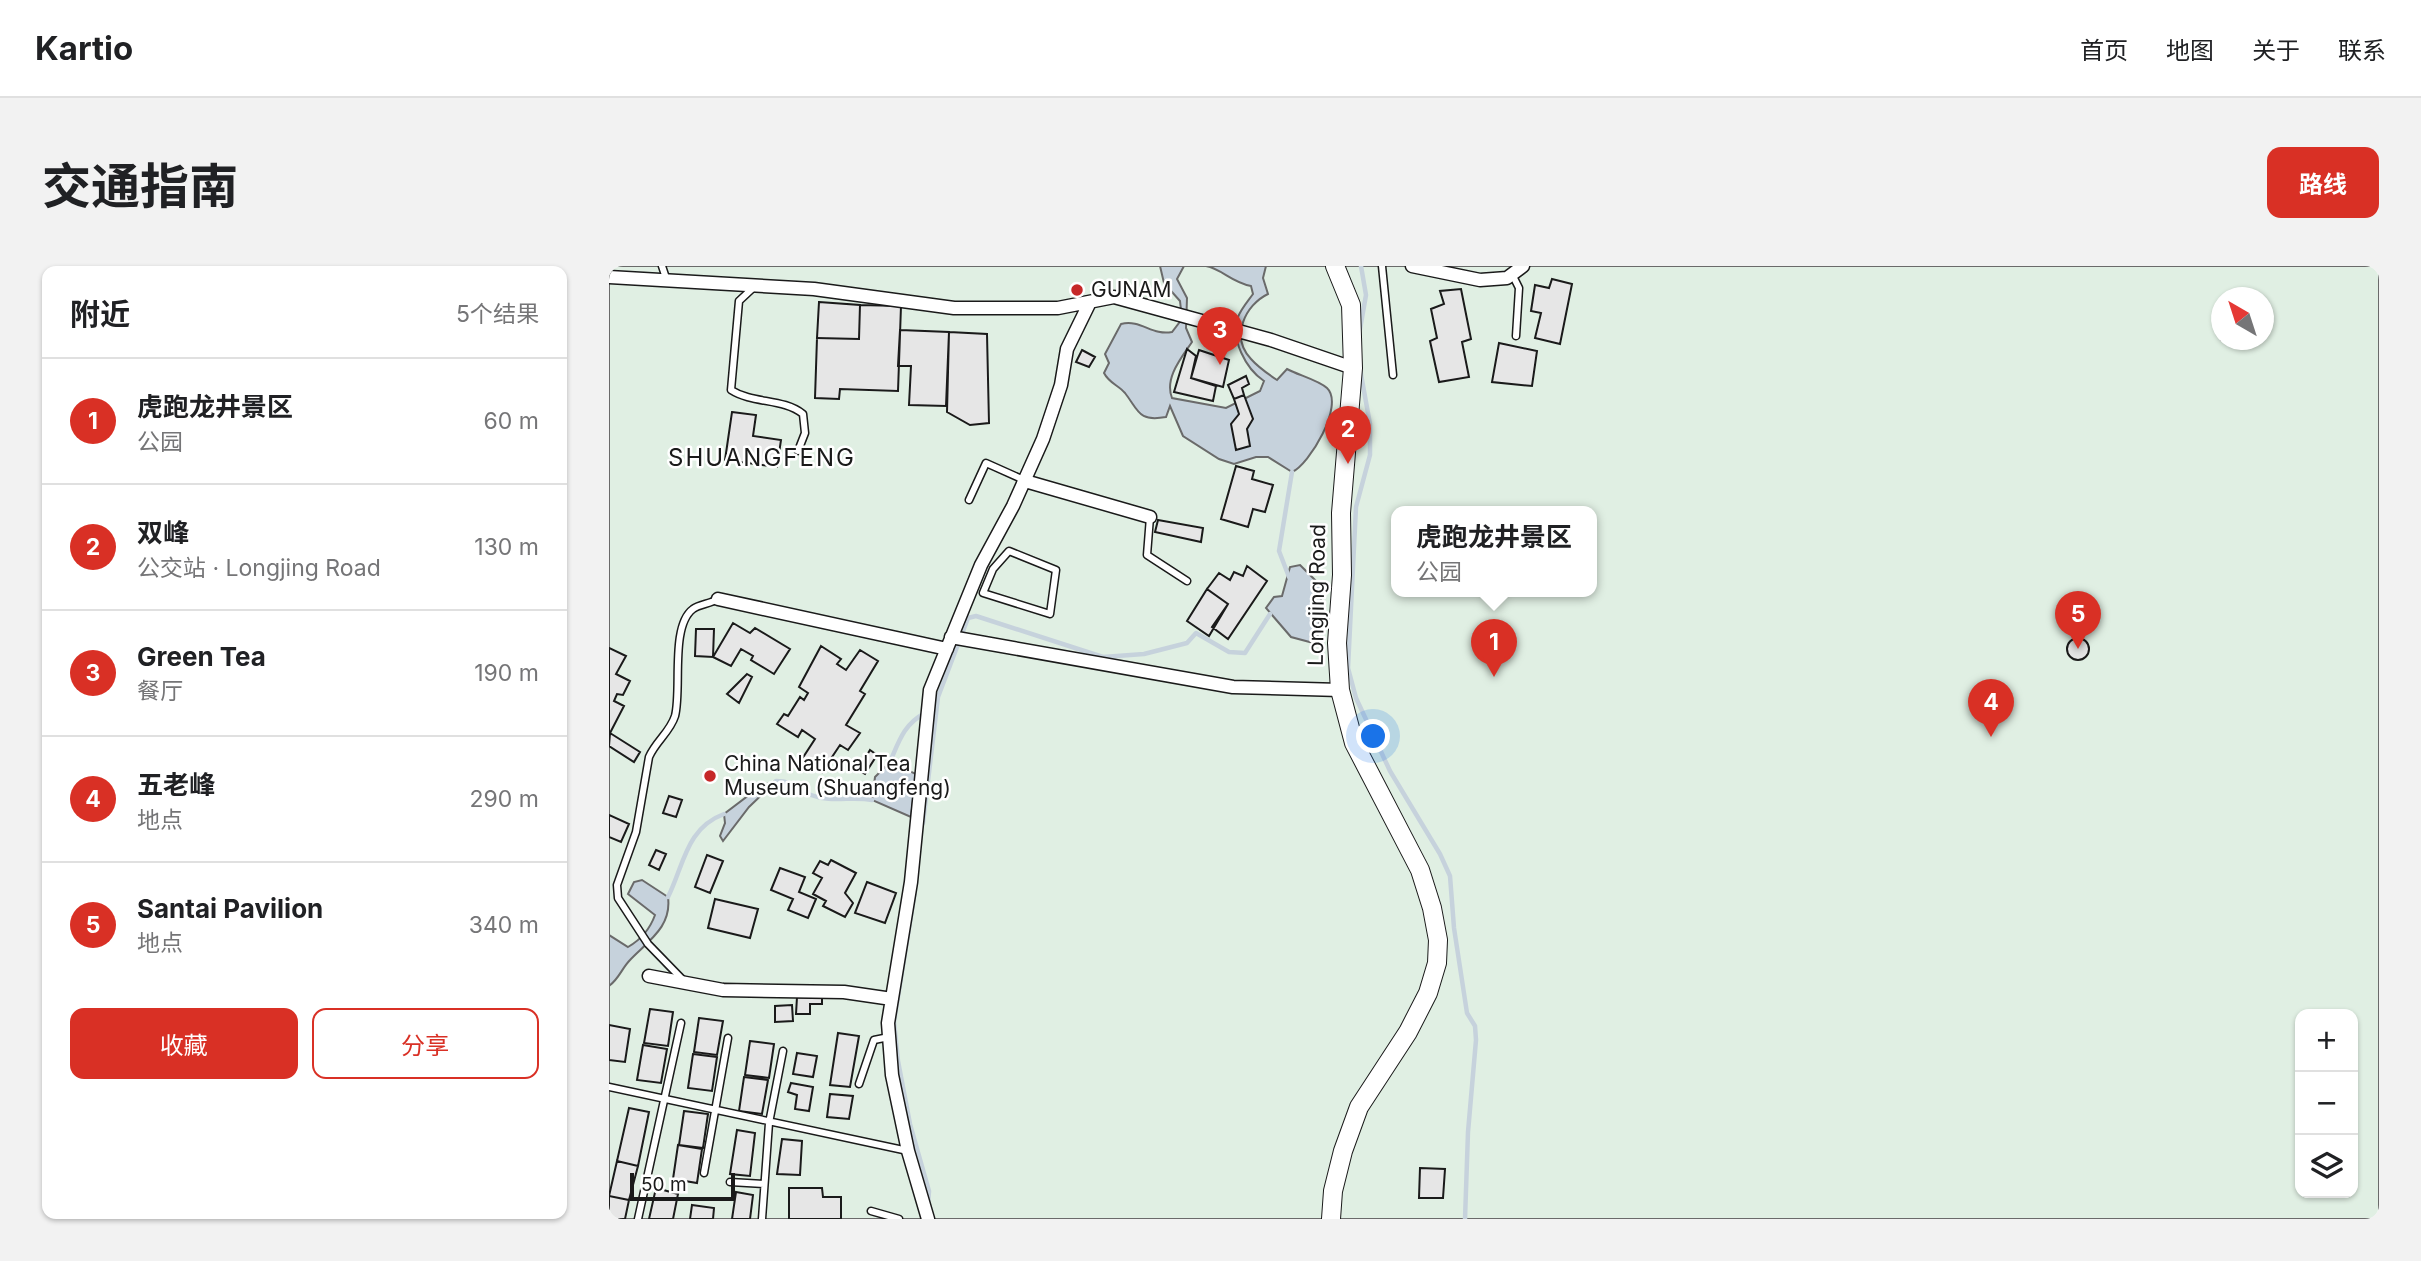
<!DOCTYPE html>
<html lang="zh">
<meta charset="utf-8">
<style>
:root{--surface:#fff;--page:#f2f2f2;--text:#202124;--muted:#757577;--line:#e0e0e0;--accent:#d93025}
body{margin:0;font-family:Inter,"Noto Sans SC",sans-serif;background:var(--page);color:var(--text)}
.controls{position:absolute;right:21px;bottom:21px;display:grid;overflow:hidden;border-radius:14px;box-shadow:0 2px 5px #0004}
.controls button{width:63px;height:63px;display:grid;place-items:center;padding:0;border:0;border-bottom:2px solid var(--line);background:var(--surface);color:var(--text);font:35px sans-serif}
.compass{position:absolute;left:1602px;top:21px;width:63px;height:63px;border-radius:50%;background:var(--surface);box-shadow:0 2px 5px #0004;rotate:321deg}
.scale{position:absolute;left:21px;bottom:18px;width:105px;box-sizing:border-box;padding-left:7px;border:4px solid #1a1a1a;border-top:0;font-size:19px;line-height:24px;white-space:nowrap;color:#1a1a1a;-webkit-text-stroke:5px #fff;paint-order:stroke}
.you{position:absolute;left:765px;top:471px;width:24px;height:24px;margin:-18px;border:5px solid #fff;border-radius:50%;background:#1a73e8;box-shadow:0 0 0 10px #1a73e833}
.badge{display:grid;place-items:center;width:46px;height:46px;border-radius:50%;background:var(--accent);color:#fff;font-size:23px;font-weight:700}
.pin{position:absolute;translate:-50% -58px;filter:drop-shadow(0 2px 4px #0008)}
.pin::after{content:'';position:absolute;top:37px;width:24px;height:21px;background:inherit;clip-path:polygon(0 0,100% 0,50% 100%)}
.popup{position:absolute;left:782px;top:240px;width:206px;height:91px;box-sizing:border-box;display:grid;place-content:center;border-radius:14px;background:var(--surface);filter:drop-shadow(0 2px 5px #0005);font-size:23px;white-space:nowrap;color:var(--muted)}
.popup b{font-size:26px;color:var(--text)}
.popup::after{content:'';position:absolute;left:50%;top:100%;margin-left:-14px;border:14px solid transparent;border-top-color:var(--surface)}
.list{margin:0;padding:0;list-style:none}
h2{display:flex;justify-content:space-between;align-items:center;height:91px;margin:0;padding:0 28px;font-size:30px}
h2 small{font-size:23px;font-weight:400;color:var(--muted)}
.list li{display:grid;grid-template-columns:46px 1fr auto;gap:21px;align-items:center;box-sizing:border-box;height:126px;padding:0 28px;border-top:2px solid var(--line)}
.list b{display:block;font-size:26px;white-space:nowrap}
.list p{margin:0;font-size:23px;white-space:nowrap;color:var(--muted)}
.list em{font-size:23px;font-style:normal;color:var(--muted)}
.actions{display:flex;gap:14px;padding:21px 28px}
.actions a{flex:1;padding:16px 0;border:2px solid var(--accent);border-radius:14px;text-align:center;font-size:24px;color:var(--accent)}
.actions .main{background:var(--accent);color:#fff}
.icon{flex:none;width:38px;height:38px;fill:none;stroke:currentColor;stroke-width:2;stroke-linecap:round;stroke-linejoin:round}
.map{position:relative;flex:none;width:1770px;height:953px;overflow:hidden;border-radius:14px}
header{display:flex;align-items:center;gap:42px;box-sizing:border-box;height:98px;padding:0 35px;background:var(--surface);border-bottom:2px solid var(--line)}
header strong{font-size:33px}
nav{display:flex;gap:38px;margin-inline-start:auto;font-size:24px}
.intro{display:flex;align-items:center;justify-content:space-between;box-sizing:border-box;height:168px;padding:0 42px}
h1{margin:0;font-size:49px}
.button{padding:18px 32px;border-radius:14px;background:var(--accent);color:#fff;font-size:24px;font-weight:700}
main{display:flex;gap:42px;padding:0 42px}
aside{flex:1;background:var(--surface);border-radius:14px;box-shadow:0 2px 5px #0004}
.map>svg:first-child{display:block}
.green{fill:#e0efe3;stroke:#6a6a6a;stroke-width:2;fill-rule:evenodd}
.water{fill:#c6d2dc;stroke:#6a6a6a;stroke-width:2}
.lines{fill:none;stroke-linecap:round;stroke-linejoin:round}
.stream{stroke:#c6d2dc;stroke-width:4.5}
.building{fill:#e6e6e6;stroke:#1a1a1a;stroke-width:2}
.lane-casing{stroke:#1a1a1a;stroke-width:9}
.street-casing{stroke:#1a1a1a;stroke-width:15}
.secondary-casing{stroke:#1a1a1a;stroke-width:20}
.lane{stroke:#fff;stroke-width:6}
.street{stroke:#fff;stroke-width:12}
.secondary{stroke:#fff;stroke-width:18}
.poi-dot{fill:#c62828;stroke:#fff;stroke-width:2.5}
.labels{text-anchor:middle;stroke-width:5;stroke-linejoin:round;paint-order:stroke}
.poi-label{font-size:21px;fill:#1a1a1a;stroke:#fff;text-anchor:start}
.street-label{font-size:21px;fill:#1a1a1a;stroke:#fff}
.quarter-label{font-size:24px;letter-spacing:2px;fill:#1a1a1a;stroke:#fff}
</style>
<header>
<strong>Kartio</strong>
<nav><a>首页</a><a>地图</a><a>关于</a><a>联系</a></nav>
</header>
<div class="intro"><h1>交通指南</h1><a class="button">路线</a></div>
<main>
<aside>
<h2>附近<small>5个结果</small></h2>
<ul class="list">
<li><span class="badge">1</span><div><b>虎跑龙井景区</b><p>公园</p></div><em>60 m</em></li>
<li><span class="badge">2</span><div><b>双峰</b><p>公交站 · Longjing Road</p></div><em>130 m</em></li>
<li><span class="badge">3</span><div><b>Green Tea</b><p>餐厅</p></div><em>190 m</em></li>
<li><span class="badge">4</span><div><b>五老峰</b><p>地点</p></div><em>290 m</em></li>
<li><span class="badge">5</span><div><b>Santai Pavilion</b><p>地点</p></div><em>340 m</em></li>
</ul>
<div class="actions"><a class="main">收藏</a><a>分享</a></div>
</aside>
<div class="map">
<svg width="1770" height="953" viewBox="0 0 1770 953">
<rect width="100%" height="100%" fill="#fff"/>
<path class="green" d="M0,0H1770V953H0ZM1612,32H1654V74H1612ZM787,245H983V325H787ZM1691,748H1744V927H1691Z"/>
<path class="water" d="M551,0H575L568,13L578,32L577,62L583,76C573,91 555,112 563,132L617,142L651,125L655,115C637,103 621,73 629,51C632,43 639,35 644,28L642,20C622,16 613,3 597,0H657L654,12L659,28C636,39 621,71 642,93C649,101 659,108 668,114L678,103C689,109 709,114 718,122C736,139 700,199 683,206L659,191H647L625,198L610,193L574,170L561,140L557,151C529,156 530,145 516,127C509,119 500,117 495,107L500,97L496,88L512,58C532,53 543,70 563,66L573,53L571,35L555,17Z
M691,299L713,321L708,378L682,371L657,342L665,331L673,330L681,301Z
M281,496L307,508L302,551L263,534L266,511Z
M167,515L140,541L114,575L111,570L116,557L115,548L152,520Z
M33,614L59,631C63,661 39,675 21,694C13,702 10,713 0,720V669L19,681C33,673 41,663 46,649L19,628L25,616Z"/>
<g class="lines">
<path class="stream" d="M751,63L757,29L752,0
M751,103L761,158V189L747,241L739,402L747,432L781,505L831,588L841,610L845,662L858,747L866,760L867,774L859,866L856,953
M680,311L670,285L683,206
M281,496C290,475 295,458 316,447
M167,515C186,515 188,524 202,529C222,537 243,530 263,534
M314,557L329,431L359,352L367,350L494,391L535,388L578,377L587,367L620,386L636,387L661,348
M306,625L285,756L289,795L301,858L320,925L319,939
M59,631C75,599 77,562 115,548"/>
</g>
<path class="building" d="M943,13L963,18L951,78L926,72L932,47L922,45L926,19L940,22Z
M852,23L862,73L853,76L860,111L830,116L821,75L828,72L822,43L835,38L831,25Z
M210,36L251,39L250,73L208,72Z
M251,39L292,40L289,125L231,123L230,133L206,132L208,72L250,73Z
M291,64L340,66L337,140L300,139L302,100H289Z
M340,66L378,68L380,157L361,159L338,146Z
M890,77L928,85L923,120L883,116Z
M578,83L587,90L582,112L607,120L604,135L565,126Z
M473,84L486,91L480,101L467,96Z
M590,84L620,94L614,121L582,112Z
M637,110L640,118L633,122L635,129L625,133L619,119Z
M635,129L644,153L638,163L641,180L627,184L622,158L630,148L625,133Z
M123,146L147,149L144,170L172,174L168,201L116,194Z
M627,200L645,205L643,213L664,219L656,246L644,243L639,261L612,253Z
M549,254L594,262L592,276L546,266Z
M638,300L658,315L619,373L603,361L619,338L598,323L610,307L621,314L625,306L634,310Z
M598,323L619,338L600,370L578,355Z
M124,357L141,367L146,362L181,383L165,408L142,394L144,390L132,383L122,400L104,391Z
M87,363H105L104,391L86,390Z
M1458 383a11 11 0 1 1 22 0a11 11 0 1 1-22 0Z
M212,380L232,393L228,398L237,404L251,384L269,395L251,425L256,428L237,459L251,467L239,484L231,479L213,506L193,493L206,473L193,464L189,471L168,458L175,448L179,450L191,431L195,434L199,427L190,421Z
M0,382L17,390L7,408L21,415L14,429L8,428L5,435L15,440L0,469Z
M138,408L143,411L130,437L118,428Z
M1,467L31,486L25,496L0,480Z
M261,484L268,489L256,508L249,504Z
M60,530L73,534L67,551L54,547Z
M0,549L20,558L12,576L0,571Z
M47,584L57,588L50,604L40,599Z
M98,589L114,595L101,627L86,621Z
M222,594L247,607L236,627L244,637L236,651L214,640L217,635L204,628L213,612L204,607L211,595L219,599Z
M171,602L196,611L190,626L207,633L199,652L179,644L184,633L162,624Z
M258,616L287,627L276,657L246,647Z
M106,633L149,643L141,672L99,662Z
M188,731L213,732V738H201V748H187Z
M183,739L184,755L166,756V740Z
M41,743L64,746L59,780L35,777Z
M90,752L114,755L108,789L85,786Z
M0,759L21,763L16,796L0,794Z
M229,767L250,770L241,821L221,819Z
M141,775L165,778L160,812L136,809Z
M34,779L58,783L52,817L28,814Z
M188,787L208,790L204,811L184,808Z
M84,788L108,791L103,825L79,822Z
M135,811L159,814L153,848L130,845Z
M182,817L204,821L200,845L186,843L188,829L179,826Z
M221,828L244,830L240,853L218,851Z
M20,842L40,846L29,900L8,895Z
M75,845L99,848L94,882L70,879Z
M128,864L146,867L141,910L121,908Z
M173,873L193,875L191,909L168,908Z
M69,879L93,883L88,917L64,913Z
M8,895L29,900L20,934L0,930Z
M811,902L836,903L834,932H810Z
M47,922L69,928L64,953H40Z
M180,922H213L214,931H232V953H180Z
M127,926L144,929L141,953H123Z
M0,930L20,934L16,953H0Z
M83,939L105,942L104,953H81Z"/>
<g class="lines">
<defs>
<path id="lane" d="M53,0L58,15
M773,0L784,109
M903,8L910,22L907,70
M145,21L130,35L122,124C144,138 174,132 194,148L196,167L189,185
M360,234L377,197L415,214
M541,251L538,289L578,315
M400,285L447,304L441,348L374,327L384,303Z
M73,713L39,678L9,632L8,619L27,566L40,491C47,475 61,466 66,450C73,424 61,360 84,343C90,338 101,338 109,333
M250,818L265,774L280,771
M0,821L299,885
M95,907L119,772
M121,916L155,918
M262,945L290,953
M29,953L72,757
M153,953L160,857L174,785"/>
<path id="street" d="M803,0L871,14L898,12L914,0
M0,11L205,23L345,42H449L505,31L662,74L744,102
M416,215L541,251
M109,333L338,383
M342,371L624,421L731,424
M40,710L114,724L235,726L283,733
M319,953L299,885L283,809L279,757L302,616L321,424L372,299L404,240L434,173L452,119L458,83L480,38"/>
<path id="secondary" d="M722,953L724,925L734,885L750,841L799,766L819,727L828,697L829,674L823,642L811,604L745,477L731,424L728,377L733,309L732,247L744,102L742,39L726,0"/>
</defs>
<use href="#lane" class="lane-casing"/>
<use href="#street" class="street-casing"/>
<use href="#secondary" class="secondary-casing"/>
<use href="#lane" class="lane"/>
<use href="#street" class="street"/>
<use href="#secondary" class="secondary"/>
</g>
<g class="poi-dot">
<circle cx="468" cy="24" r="7"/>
<circle cx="101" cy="510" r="7"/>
</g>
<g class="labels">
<g class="poi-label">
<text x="482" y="31">GUNAM</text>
<text x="115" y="505">China National Tea<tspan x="115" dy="24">Museum (Shuangfeng)</tspan></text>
</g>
<g class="street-label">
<text transform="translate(708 329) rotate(-89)" y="7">Longjing Road</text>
</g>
<g class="quarter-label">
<text x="153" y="200">SHUANGFENG</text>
</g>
</g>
</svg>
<div class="controls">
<button>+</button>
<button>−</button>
<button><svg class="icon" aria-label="layers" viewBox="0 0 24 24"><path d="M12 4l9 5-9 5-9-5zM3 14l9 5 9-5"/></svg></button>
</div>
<svg class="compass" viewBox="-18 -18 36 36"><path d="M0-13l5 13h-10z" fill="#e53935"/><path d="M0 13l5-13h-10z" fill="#757577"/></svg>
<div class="scale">50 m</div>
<div class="you"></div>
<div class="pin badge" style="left:885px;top:411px">1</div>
<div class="popup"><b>虎跑龙井景区</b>公园</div>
<div class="pin badge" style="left:739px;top:198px">2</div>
<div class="pin badge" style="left:611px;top:99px">3</div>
<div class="pin badge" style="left:1382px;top:471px">4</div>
<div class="pin badge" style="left:1469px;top:383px">5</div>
</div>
</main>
